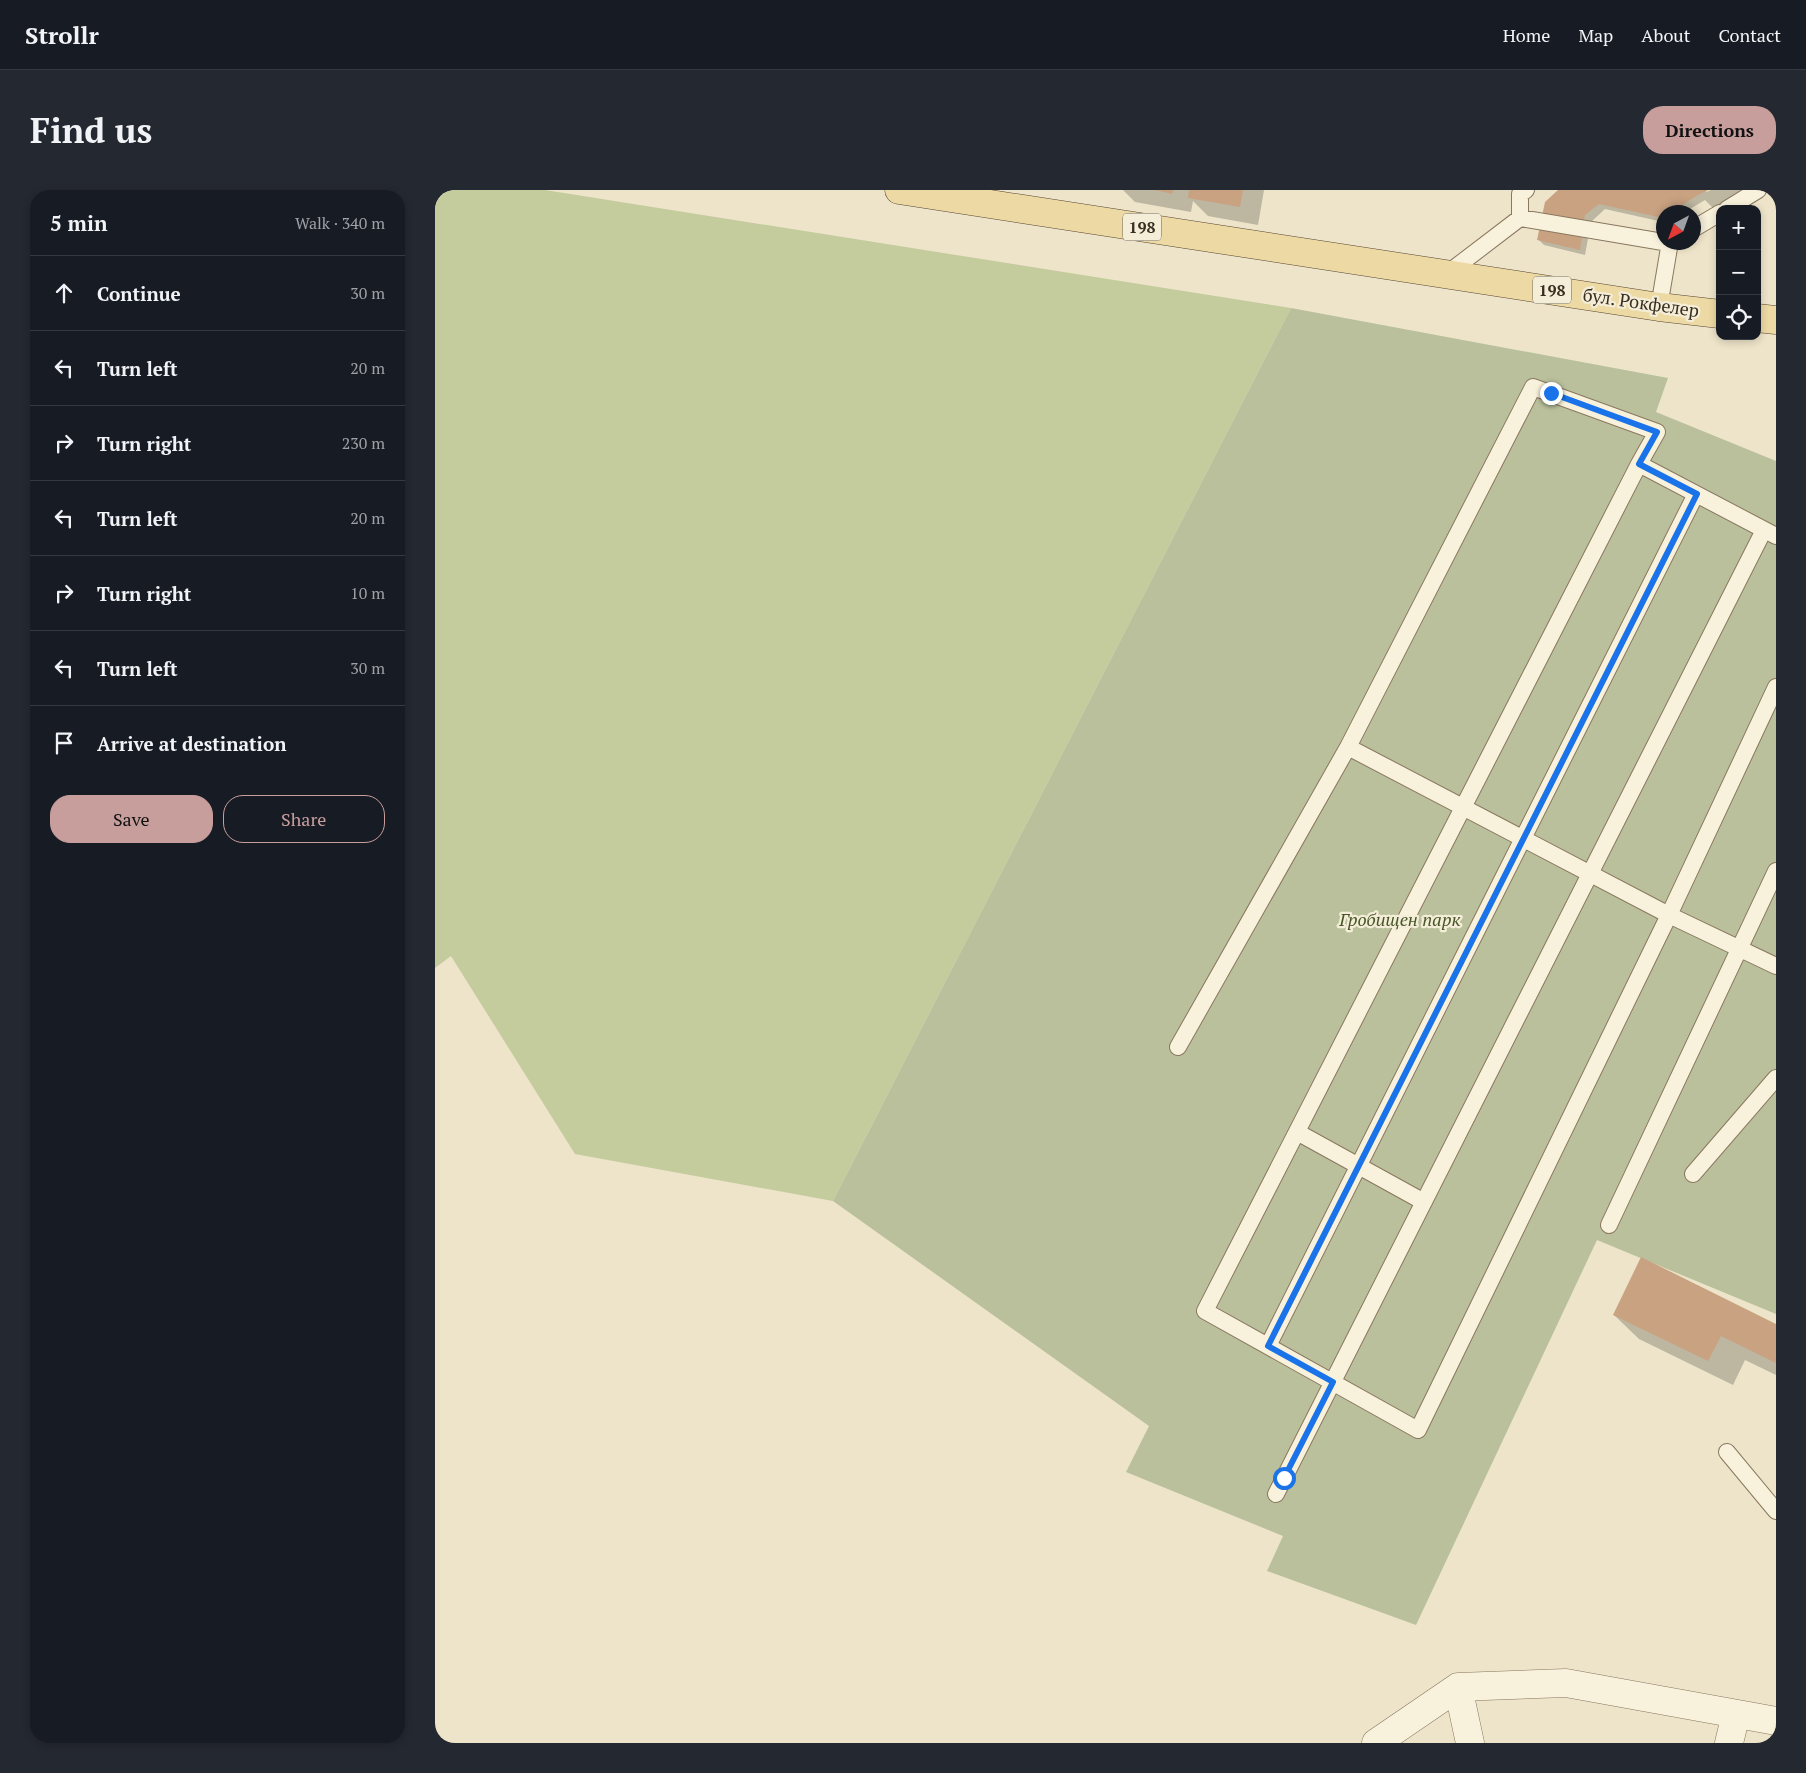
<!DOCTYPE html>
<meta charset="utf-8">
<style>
:root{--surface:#171b24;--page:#242831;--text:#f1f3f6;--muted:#9ea1a6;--line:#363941;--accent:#c89e9d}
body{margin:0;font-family:"PT Serif",serif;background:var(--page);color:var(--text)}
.controls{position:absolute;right:15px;top:15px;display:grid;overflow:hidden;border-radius:10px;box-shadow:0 2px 8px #0003}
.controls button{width:45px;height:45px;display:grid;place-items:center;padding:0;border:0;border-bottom:1px solid var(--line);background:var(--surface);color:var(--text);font:25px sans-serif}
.compass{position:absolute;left:1221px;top:15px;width:45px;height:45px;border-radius:50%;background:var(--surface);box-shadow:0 2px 8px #0003;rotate:221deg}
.stop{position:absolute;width:15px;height:15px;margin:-11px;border:4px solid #1a73e8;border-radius:50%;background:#fff}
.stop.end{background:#1a73e8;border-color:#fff;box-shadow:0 1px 5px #0008}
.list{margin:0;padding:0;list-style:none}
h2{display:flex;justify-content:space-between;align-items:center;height:65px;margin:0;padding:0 20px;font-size:21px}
h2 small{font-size:16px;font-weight:400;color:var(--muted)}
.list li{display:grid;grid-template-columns:32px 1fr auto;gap:15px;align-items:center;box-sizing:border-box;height:75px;padding:0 20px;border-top:1px solid var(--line)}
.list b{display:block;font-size:19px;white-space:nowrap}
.list em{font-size:16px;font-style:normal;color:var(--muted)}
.actions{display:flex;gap:10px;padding:15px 20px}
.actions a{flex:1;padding:11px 0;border:1px solid var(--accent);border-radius:20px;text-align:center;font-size:18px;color:var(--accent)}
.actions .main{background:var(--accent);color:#111}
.icon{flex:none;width:28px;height:28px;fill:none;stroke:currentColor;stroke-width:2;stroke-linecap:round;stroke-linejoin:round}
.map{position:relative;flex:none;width:1341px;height:1553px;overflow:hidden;border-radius:20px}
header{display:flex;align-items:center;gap:30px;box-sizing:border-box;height:70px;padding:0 25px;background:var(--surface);border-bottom:1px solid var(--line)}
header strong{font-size:24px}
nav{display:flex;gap:28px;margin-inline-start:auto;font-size:18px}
.intro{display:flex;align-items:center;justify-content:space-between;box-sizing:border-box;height:120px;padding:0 30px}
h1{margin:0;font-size:35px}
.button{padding:12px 22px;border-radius:20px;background:var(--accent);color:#111;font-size:18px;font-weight:700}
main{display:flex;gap:30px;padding:0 30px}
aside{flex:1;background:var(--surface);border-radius:20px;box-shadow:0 2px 8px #0003}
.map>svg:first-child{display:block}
.green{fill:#c4cb9d}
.cemetery{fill:#bac09c}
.shadow{fill:#0003}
.building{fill:#c9a281}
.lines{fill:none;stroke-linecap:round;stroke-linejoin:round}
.service-casing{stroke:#89775f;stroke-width:18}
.minor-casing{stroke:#89775f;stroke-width:29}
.primary-casing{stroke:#574532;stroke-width:29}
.service{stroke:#f8f1dc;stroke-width:16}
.minor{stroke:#f8f1dc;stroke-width:28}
.primary{stroke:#edd9a4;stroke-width:28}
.route{stroke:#1a73e8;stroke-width:6}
.labels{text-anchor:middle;stroke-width:4.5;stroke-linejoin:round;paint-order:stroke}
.shield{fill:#f4eed9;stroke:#726858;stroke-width:1}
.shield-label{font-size:16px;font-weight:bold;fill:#3a2e21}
.street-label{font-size:18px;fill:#3a2e21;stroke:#f4eed9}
.park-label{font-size:18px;font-style:italic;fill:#485529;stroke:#f4eed9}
</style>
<header>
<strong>Strollr</strong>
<nav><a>Home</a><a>Map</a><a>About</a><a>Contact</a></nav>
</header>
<div class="intro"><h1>Find us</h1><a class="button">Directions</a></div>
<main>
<aside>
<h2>5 min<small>Walk · 340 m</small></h2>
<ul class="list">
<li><svg class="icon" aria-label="ahead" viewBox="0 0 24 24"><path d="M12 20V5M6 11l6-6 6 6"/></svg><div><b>Continue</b></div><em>30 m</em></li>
<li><svg class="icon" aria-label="left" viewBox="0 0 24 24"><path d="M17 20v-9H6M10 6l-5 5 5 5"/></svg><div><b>Turn left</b></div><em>20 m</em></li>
<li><svg class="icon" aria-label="right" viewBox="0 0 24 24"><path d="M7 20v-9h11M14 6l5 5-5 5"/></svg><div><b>Turn right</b></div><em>230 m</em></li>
<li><svg class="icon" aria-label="left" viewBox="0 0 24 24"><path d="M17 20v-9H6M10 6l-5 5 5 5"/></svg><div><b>Turn left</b></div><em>20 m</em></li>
<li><svg class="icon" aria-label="right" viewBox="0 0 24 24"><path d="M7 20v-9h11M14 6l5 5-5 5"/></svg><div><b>Turn right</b></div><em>10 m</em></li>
<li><svg class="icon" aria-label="left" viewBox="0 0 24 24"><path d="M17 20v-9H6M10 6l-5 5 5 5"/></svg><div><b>Turn left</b></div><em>30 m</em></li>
<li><svg class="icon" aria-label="arrive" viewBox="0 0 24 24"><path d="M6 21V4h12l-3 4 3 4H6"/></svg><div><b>Arrive at destination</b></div></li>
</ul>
<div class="actions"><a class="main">Save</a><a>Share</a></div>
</aside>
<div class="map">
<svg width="1341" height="1553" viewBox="0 0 1341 1553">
<rect width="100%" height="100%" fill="#ede4c9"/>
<path class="green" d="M0,0H110L856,118L398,1011L140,964L16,766L0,778Z"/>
<path class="cemetery" d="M856,118L1233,188L1221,222L1341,271V1124L1162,1050L981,1435L832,1381L848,1346L691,1282L714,1236L398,1011Z"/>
<path class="shadow" d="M688,0H829L823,35L773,26L758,11L756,22L700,12Z
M1125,0H1271V2L1276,0H1320L1283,23L1270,10L1250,22H1228V32L1170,19L1156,32L1150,65L1109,55L1103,49Z
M1179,1125L1341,1135V1185L1310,1170L1298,1195L1204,1149Z"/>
<path class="building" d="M720,0H738L737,4Z
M754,0H808L805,17L753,8Z
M1123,0H1273L1263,5L1236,22H1228V28L1164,14L1150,25L1145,60L1102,50L1110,12Z
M1206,1067L1341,1134V1173L1286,1146L1273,1171L1178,1125Z"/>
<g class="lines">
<defs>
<path id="service" d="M1292,19L1323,0
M1085,28V4L1091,0
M1258,39L1285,23
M1013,83L1085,28L1228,52
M1224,117L1235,52
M1341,346L1204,274L770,1121L983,1240L1234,725L1341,776
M913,557L1098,197L1222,242L1204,274
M743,857L913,557L1234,725L1341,497
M862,942L989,1012
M1258,984L1341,888
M1174,1035L1341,681
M833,1156L1261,304
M1292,1262L1341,1321
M841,1304L1329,340"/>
<path id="minor" d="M1023,1497L1035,1553
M941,1553L1023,1497L1131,1493L1341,1531
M1294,1553L1301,1524"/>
<path id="primary" d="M464,0L1224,117L1285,124
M1322,128L1341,130"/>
</defs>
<use href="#service" class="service-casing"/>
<use href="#minor" class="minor-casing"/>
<use href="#primary" class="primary-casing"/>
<use href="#service" class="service"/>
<use href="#minor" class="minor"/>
<use href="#primary" class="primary"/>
</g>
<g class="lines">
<path class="route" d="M849,1288L898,1192L833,1156L1262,304L1204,274L1222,242L1116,203"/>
</g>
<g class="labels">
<g class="shield">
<rect x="688" y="23.5" width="38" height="27" rx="4"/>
<rect x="1098" y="86.5" width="38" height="27" rx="4"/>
</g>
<g class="shield-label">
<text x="707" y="43">198</text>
<text x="1117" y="106">198</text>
</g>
<g class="street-label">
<text transform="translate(1206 113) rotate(8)" y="6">бул. Рокфелер</text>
</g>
<g class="park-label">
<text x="965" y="736">Гробищен парк</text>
</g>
</g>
</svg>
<div class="controls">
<button>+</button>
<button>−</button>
<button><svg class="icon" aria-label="locate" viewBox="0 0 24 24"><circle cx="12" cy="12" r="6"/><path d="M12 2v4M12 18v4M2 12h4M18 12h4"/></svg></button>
</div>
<svg class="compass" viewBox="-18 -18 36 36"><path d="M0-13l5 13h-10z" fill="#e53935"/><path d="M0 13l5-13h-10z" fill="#9ea1a6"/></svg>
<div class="stop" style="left:849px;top:1288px"></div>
<div class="stop end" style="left:1116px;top:203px"></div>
</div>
</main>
